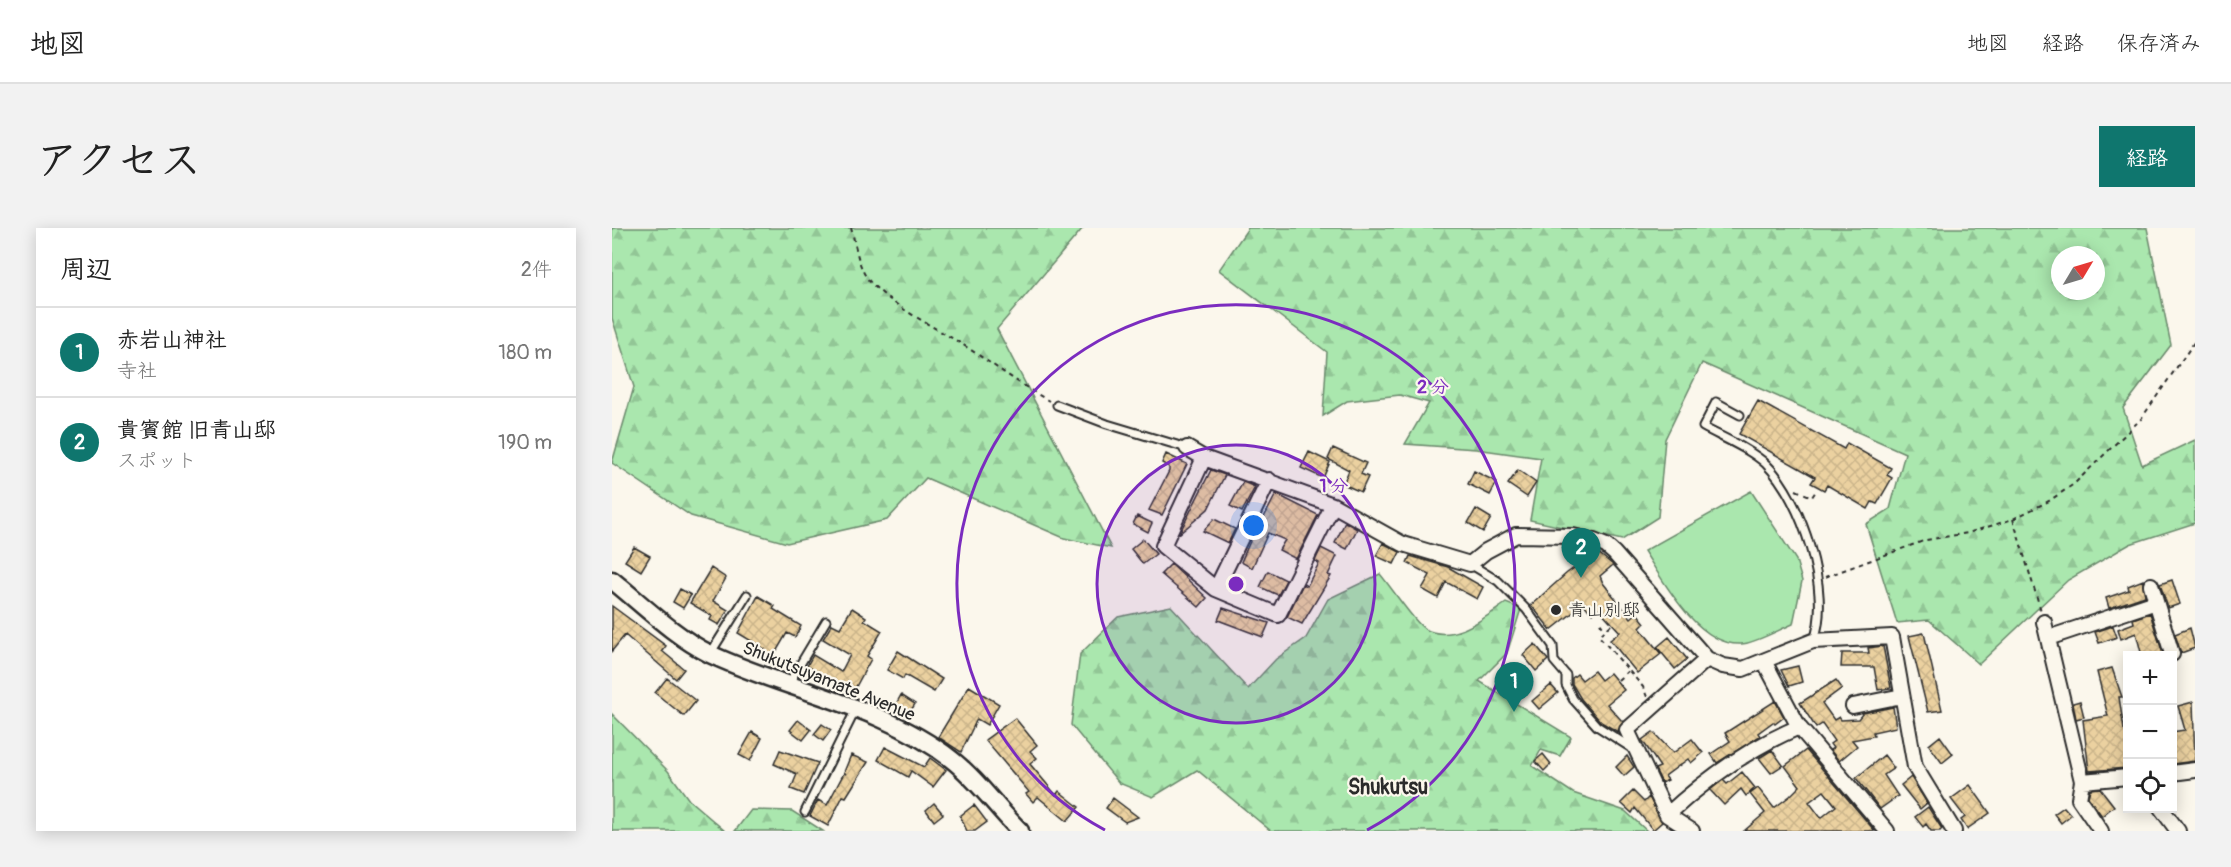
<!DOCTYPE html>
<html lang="ja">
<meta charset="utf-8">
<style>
:root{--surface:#fff;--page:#f2f2f2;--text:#222;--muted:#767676;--line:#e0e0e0;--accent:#0f766e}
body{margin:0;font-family:Pangolin,"Klee One",sans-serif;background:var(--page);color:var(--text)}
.controls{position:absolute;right:18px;bottom:18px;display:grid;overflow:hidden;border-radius:0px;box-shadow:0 3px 15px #0003}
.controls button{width:54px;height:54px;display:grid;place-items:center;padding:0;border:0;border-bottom:2px solid var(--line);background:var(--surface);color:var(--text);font:30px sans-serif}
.compass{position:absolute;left:1439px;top:18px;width:54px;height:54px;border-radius:50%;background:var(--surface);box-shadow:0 3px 15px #0003;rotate:52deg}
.you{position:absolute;left:642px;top:298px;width:21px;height:21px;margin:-15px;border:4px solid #fff;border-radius:50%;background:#1a73e8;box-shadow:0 0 0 9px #1a73e833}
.badge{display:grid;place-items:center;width:39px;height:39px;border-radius:50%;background:var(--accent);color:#fff;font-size:20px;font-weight:700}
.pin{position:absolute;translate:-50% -50px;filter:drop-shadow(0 2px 3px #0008)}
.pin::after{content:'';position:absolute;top:32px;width:21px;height:18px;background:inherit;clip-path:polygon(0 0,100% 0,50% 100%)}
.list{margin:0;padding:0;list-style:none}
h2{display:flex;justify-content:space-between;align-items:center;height:78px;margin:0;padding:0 24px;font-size:26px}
h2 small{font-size:20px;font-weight:400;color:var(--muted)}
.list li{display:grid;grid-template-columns:39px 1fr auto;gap:18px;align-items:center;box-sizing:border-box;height:90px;padding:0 24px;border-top:2px solid var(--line)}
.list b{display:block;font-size:22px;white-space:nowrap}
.list p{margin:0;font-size:20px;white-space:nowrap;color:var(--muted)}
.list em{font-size:20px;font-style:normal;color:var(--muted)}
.icon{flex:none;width:33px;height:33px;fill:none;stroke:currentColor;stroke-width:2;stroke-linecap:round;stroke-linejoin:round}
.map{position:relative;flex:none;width:1583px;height:603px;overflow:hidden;border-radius:0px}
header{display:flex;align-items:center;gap:36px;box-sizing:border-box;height:84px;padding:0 30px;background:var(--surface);border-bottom:2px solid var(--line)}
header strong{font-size:28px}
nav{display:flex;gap:33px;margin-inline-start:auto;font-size:21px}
.intro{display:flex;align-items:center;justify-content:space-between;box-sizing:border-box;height:144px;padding:0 36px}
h1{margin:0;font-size:42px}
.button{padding:15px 27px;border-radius:0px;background:var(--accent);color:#fff;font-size:21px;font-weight:700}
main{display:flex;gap:36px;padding:0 36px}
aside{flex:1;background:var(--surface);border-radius:0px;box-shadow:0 3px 15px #0003}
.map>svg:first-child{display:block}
.forest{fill:url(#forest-firs);stroke:#6a896c;stroke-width:1.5;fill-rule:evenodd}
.green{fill:#aae7ae;stroke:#6a896c;stroke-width:1.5}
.building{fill:url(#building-cross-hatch);stroke:#2b2b2b;stroke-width:1.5;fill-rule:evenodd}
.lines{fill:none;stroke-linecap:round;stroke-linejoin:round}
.service-casing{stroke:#2b2b2b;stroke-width:11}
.minor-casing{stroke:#2b2b2b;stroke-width:18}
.tertiary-casing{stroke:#2b2b2b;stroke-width:21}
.path{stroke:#2b2b2b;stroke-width:2;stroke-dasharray:4.5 4.5;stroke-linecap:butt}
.service{stroke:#fbf7ec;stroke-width:7}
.minor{stroke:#fbf7ec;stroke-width:14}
.tertiary{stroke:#fbf7ec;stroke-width:16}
.ring{fill:none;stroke:#7b2cbf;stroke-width:3}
.poi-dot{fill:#2b2b2b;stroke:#fbf7ec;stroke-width:2}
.labels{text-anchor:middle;stroke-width:4.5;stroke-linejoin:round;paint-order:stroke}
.poi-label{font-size:18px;fill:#2b2b2b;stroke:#fbf7ec;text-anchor:start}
.street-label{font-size:18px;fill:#2b2b2b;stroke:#fbf7ec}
.quarter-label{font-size:21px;font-weight:bold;fill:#2b2b2b;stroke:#fbf7ec}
.centre{fill:#7b2cbf;stroke:#fbf7ec;stroke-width:3}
.ring-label{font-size:18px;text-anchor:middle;font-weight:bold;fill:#7b2cbf;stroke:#fbf7ec;stroke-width:4.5;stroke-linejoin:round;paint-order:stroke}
</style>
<header>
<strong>地図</strong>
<nav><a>地図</a><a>経路</a><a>保存済み</a></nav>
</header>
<div class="intro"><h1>アクセス</h1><a class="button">経路</a></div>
<main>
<aside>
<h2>周辺<small>2件</small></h2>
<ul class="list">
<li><span class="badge">1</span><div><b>赤岩山神社</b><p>寺社</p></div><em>180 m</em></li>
<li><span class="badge">2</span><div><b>貴賓館 旧青山邸</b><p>スポット</p></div><em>190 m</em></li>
</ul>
</aside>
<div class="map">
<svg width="1583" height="603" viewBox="0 0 1583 603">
<defs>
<pattern id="forest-firs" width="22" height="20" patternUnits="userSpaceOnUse" patternTransform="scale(1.5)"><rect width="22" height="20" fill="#aae7ae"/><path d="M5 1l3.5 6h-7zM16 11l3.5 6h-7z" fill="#92c696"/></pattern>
<pattern id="building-cross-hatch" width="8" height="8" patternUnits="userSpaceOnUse" patternTransform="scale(1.5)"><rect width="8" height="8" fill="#ebd1a0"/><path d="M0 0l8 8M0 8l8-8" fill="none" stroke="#cab48a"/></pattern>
</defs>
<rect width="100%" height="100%" fill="#fbf7ec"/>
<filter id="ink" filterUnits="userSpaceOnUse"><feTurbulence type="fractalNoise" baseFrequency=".0167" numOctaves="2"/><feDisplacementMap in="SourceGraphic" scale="12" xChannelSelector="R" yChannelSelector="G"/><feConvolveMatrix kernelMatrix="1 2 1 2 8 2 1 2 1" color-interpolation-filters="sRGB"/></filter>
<g filter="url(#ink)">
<path class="forest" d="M0,0H471L385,101L499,320L452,310L314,250L275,292L175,315L79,288L0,235L22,159L0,90Z
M636,0H1535L1559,117L1511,180L1530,237L1583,212V295L1518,316L1456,352L1367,436L1317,392L1285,395L1254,296L1278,281L1293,225L1090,135L1053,211L1046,289L1010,312L918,292L929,230L864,221L793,216L817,175L788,167L735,173L711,188L715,124L607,42ZM1448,27H1484V63H1448Z
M768,346C777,356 803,396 813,401C841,416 872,390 894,375L909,381L895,425L867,453L959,509L948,528L929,522L920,538L961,565L1013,583L1035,603H659L585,542L541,569L507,555L459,497L468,426L506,389L559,378L636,461L664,431L694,410L716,371Z
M0,486L56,543L77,572L113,603H0Z
M139,582L180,583L211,603H123Z"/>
<path class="green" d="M1139,263L1184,332L1190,353L1181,396C1168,401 1142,416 1129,416C1086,418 1052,354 1032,323Z"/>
<path class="building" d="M1146,173L1232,221L1235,215L1279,240L1275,247L1280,250L1265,276L1260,274L1256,281L1215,257L1212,262L1199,255L1203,249L1127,206Z
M721,220L754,235L749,246L756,249L749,264L731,256L737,242L716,231Z
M697,224L718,234L711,250L689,240Z
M554,226L575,236L550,287L537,282L557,243V239L550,235Z
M599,242L613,247L596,281L567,306Z
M906,242L924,255L915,269L896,256Z
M862,243L885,254L878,267L856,256Z
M631,254L643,259L630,284L618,278Z
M664,266L706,287L684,331L667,322L673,312L656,305L640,340L629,334L643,302L645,303Z
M864,281L879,290L871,304L856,295Z
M525,288L540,295L536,304L521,296Z
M602,291L623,301L616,315L591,303Z
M733,294L745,301L735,321L723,315Z
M531,311L544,326L531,336L519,321Z
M771,315L788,324L782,336L764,328Z
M22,319L38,328L29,343L13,333Z
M709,320L725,328L716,347L719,348L690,396L675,389L691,356L695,358L707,335L703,333Z
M985,324L1001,337L988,348L991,355L1019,390L1025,385L1033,395L1028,400L1049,426L1025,445L998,412L1008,404L987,381L980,386L972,376L939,402L919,377L955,345Z
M798,328L836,339L871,359L865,371L834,354L826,370L810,361L818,347L795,335Z
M559,336L595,370L587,379L549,346Z
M99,340L114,350L101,373L116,382L107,397L98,392L100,388L78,375Z
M656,343L674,352L666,367L648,359Z
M1531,352L1533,368L1497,380L1494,370L1517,362L1516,358Z
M1560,352L1568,376L1556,380L1548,356Z
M68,361L79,367L71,380L61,374Z
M146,368L163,378L161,381L189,398L183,409L175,405L161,429L152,424L153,421L126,405Z
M0,378L54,418L50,423L72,441L64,451L13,407L0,423Z
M240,380L254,389L252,392L270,403L255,428L259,431L241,464L195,438L201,427L229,444L238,427L211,411L220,396L228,400Z
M611,380L657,395L651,409L606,392Z
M1538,385L1551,426L1546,428H1530L1524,405L1509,411L1506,401L1522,395L1521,391Z
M1501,398L1505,409L1487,415L1483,404Z
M1578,400L1583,420L1569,425L1563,406Z
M1312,405L1330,482L1316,484L1297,408Z
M1057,409L1075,431L1063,441L1045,419Z
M923,416L936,432L924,443L911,427Z
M1271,418L1279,460L1266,462L1262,439H1229L1230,425H1257L1256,420Z
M286,423L330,451L322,464L293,447L291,451L275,442Z
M1186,438L1190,454L1177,458L1169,442Z
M1500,440L1510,469H1507L1512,502H1515V540L1477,543L1471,492L1496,488L1485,444Z
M982,443L989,452L998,445L1012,462L995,476L1011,494L1006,504L989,494L969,471L960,456V450L965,446L970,452Z
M55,450L84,473L72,488L43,465Z
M1224,452L1230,460L1210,475L1222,492L1227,489L1229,492L1246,491L1251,485L1281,479L1284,499L1261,504L1262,508L1240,512L1245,518L1227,533L1218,522L1221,520L1218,516L1222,513L1210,496L1204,500L1188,475Z
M939,457L946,465L927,481L920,473Z
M357,458L387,476L375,497L365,491L349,524L326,509Z
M289,467L303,476L297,486L283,478Z
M1163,473L1172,489L1163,496L1161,494L1146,505L1148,508L1105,535L1099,526L1118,513L1113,505Z
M1468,473L1472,489L1464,491L1461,475Z
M1581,474L1583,533L1560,536V504L1573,502L1566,478Z
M403,490L425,517L418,523L425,530L418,536L444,567L447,563L467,579L455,593L426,569L421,574L414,566L417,564L373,512Z
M186,492L199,502L191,512L178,502Z
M210,496L219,502L211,513L202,506Z
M140,504L150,510L138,533L127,527Z
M1041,504L1061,525L1080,511L1091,525L1079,535L1076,531L1053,548L1056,552L1050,555L1043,541L1048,539L1030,512Z
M1328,508L1341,526L1330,535L1317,517Z
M273,519L312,539L318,530L334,542L321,559L299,543L296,549L266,532Z
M168,522L206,535L192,566L179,561L185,546L162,536Z
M1160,522L1171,537L1159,545L1147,530Z
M1194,522L1263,603H1132L1153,585L1138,566L1146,560L1162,580L1178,568L1188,558L1173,538ZM1212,563L1224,578L1209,590L1197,574Z
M931,526L939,536L932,543L923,533Z
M239,527L256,534L234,569L231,568L216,598L198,588L206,572L215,577L232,545L234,546L232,544Z
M1272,527L1282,540L1272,547L1286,568L1268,581L1244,550Z
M1015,528L1022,539L1012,548L1004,539Z
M1130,544L1143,560L1134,568L1129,561L1112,577L1098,562L1111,552L1115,556Z
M1299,549L1315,575L1308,581L1289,557Z
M1358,557L1378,585L1355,601L1349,592L1353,589L1339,571Z
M1488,560L1502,578L1490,588L1476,569L1478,561Z
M1021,563L1032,574L1037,569L1050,594L1041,602L1023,580L1020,585L1009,575Z
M501,570L526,589L513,594L494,580Z
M322,575L331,586L322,593L314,582Z
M362,577L375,594L363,603H355L348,588Z
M1316,579L1330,601L1328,603H1319L1314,596L1311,599L1303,589Z
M1452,579L1459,587L1449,595L1442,586Z"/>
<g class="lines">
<defs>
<path id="service" d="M445,177L495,196L575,220
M1128,187L1104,174L1091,199C1111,210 1138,221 1154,236C1190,272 1220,364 1202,412
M858,336L886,353L914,381L941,418L942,433L954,447V457L961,471L985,498L1021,521
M98,426L135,367
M177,455L214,393
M193,584L244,481"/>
<path id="minor" d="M575,220L592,230L721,277L791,316L858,336L874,323L904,307L961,308L982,313L994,318L1002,325L1095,431L1111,438L1131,441L1201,413L1280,409L1303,539L1342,603
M592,230L551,318L604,361L666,387L721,277
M1539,357L1560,426
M604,361L657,252
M1432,394L1470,553L1467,571L1489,603
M1436,410L1544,374
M1152,433L1187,499L1275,603
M1241,478L1290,468
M1560,545L1583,542
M1470,553L1516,549
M1549,580L1566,603
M1055,587C1095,550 1137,520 1187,499
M1080,603L1055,587L1015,502L1095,431"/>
<path id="tertiary" d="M0,352C31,377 62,408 98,426C176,463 270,477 339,531C365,551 385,580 408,603"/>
</defs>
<use href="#service" class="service-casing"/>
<use href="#minor" class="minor-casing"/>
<use href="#tertiary" class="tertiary-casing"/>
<path class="path" d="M239,0C244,17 246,43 260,56C287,83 324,99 356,120C383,138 409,157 437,173
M1184,262L1200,269L1204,263
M1401,291L1429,383
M1213,349L1314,312L1356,305L1401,291L1437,273L1462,256L1529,191L1583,113
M988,395L993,402
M999,397L987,408L1031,459L1035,469
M1006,452L1017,442"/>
<use href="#service" class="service"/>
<use href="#minor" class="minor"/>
<use href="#tertiary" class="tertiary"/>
</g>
</g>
<circle cx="624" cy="356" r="139" fill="#7b2cbf" fill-opacity=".12"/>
<g class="ring">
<circle cx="624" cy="356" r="139"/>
<path d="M493 602A279 279 0 1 1 755 602"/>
</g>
<circle class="poi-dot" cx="944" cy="382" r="6"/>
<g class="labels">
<g class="poi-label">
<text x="956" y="388">青山別邸</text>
</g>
<g class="street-label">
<text transform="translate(217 453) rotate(22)" y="6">Shukutsuyamate Avenue</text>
</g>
<g class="quarter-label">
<text x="776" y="566">Shukutsu</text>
</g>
</g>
<circle cx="624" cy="356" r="9" class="centre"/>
<g class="ring-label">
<text x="821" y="165">2 分</text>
<text x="722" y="264">1 分</text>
</g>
</svg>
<div class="controls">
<button>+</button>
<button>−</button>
<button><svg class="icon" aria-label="locate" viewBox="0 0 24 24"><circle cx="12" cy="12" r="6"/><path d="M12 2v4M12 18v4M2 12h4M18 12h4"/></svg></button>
</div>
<svg class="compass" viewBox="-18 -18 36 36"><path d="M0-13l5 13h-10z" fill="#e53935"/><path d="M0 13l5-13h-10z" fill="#767676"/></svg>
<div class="you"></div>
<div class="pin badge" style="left:902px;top:484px">1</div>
<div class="pin badge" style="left:969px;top:350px">2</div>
</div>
</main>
